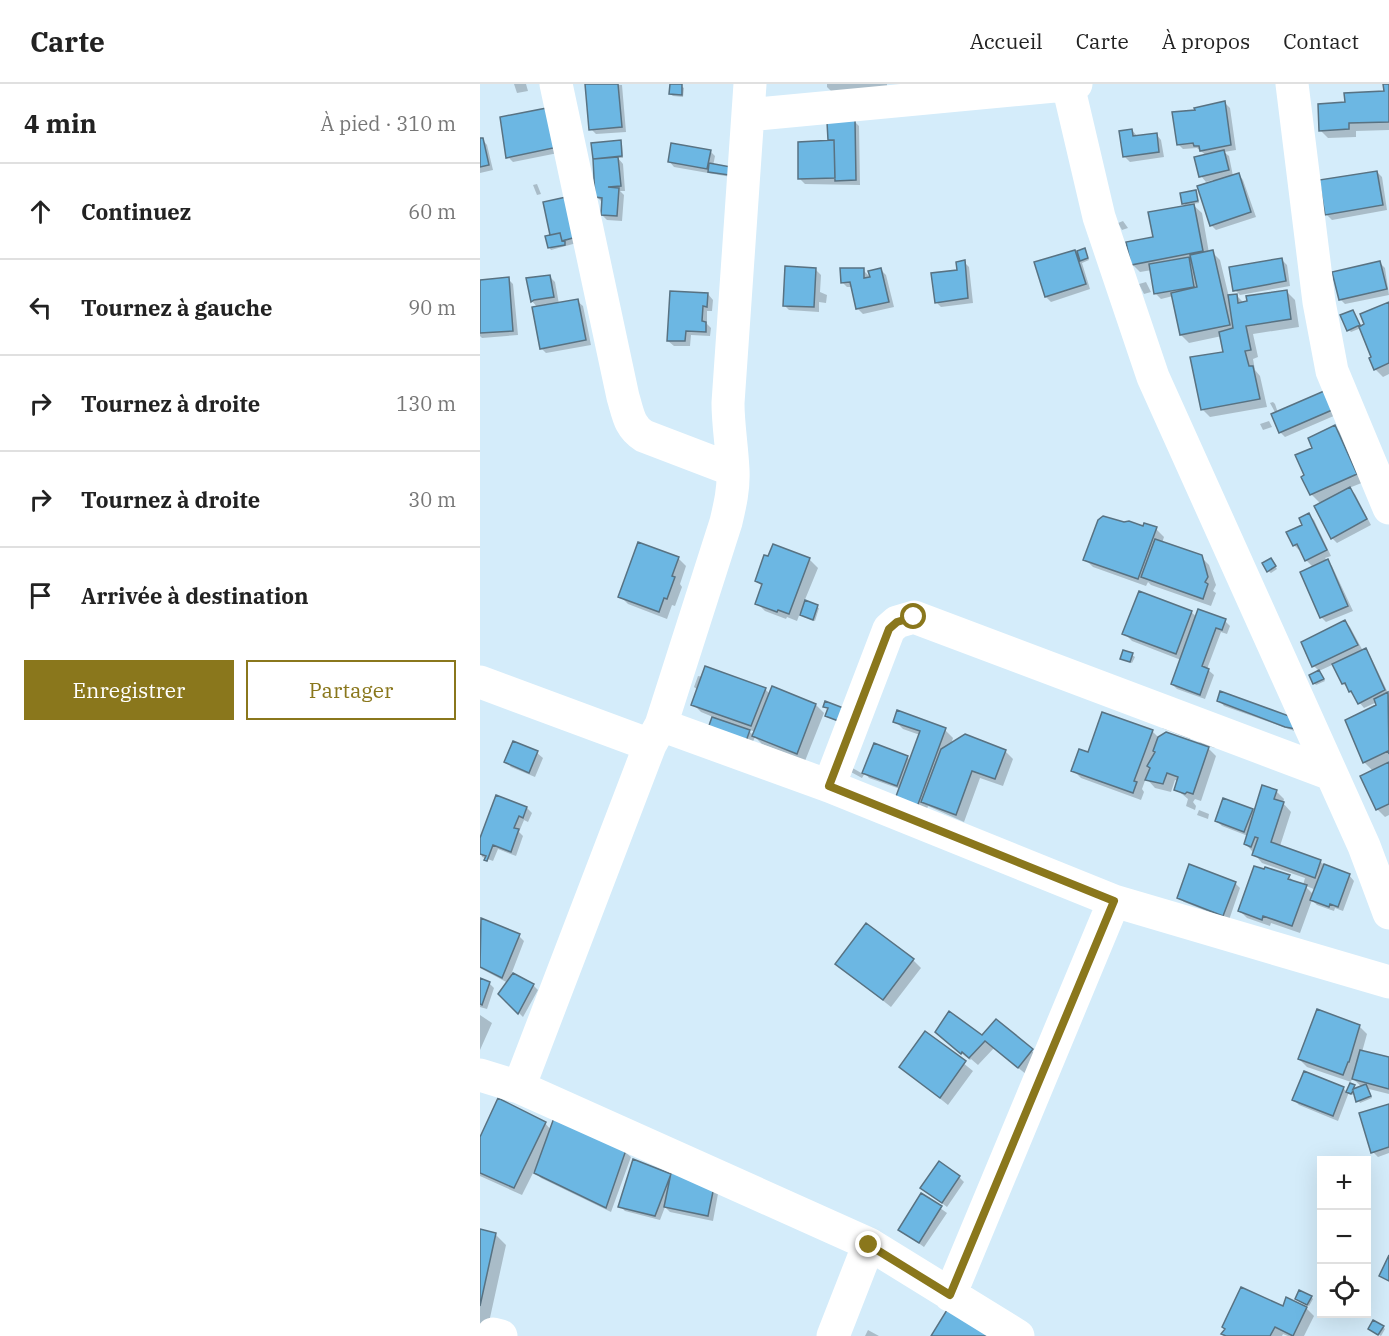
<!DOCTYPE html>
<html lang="fr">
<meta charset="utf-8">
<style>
:root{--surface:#fff;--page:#f6f6f6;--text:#222;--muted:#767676;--line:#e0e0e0;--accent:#8a771c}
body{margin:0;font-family:"IBM Plex Serif",serif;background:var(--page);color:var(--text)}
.controls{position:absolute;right:18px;bottom:18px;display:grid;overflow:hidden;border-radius:0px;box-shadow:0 6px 24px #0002}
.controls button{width:54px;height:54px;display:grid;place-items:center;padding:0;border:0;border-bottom:2px solid var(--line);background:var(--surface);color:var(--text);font:30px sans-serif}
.stop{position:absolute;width:18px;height:18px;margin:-14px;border:4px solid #8a771c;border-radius:50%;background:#fff}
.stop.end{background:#8a771c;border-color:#fff;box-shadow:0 2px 6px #0008}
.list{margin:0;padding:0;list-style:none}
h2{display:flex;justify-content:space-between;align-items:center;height:78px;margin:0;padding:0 24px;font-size:26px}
h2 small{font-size:20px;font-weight:400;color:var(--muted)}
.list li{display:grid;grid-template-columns:39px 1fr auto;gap:18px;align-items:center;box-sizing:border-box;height:96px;padding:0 24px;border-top:2px solid var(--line)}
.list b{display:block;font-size:22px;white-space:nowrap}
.list em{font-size:20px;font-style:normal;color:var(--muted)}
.actions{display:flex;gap:12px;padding:18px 24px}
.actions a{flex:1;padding:14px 0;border:2px solid var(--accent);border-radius:0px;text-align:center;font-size:21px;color:var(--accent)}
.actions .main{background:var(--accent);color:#fff}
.icon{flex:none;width:33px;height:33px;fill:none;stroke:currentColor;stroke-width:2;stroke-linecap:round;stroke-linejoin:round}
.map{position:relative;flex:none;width:909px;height:1252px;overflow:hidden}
header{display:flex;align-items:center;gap:36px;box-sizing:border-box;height:84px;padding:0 30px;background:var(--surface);border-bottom:2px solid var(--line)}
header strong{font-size:28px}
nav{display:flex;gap:33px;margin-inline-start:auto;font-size:21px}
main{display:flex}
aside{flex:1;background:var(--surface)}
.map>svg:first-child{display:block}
.shadow{fill:#0003;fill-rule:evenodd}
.building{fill:#6cb7e3;stroke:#587282;stroke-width:1.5}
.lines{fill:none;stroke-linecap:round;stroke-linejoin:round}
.minor{stroke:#fff;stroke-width:33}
.route{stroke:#8a771c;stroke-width:8}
</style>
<header>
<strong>Carte</strong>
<nav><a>Accueil</a><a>Carte</a><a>À propos</a><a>Contact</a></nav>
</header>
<main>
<aside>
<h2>4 min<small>À pied · 310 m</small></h2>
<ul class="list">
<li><svg class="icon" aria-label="ahead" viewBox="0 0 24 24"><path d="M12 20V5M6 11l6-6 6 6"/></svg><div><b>Continuez</b></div><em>60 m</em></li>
<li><svg class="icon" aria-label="left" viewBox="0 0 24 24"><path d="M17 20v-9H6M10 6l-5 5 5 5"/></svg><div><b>Tournez à gauche</b></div><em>90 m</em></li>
<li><svg class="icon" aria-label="right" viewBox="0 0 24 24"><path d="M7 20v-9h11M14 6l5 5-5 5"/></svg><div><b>Tournez à droite</b></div><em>130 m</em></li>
<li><svg class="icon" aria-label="right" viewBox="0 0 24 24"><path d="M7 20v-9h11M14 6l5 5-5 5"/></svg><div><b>Tournez à droite</b></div><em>30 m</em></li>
<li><svg class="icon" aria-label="arrive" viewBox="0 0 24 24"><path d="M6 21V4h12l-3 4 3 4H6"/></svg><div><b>Arrivée à destination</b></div></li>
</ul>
<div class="actions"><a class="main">Enregistrer</a><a>Partager</a></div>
</aside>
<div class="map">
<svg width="909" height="1252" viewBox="0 0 909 1252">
<rect width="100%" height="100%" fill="#d4ecfa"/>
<path class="shadow" d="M34,0H46L48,7L37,9Z
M107,0L142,1L146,48L116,50L111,45Z
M347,0H407V6L355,11L347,3Z
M905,0H909V46L876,47V53L848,54L840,46L866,20L906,8Z
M201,2L204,4L203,13L193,12L190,10Z
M745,19L750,24L756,66L744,68L749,72L753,92L758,90L763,96L776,133L736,146L731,141L733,96L726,98L721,92L727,72L717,64L703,65L698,60L716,28Z
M72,24L83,68L33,78L28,73Z
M374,37L379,42L380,101L325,100L320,95L350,58L349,39Z
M652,46L657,52L676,50L681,56L684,73L650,78L645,73Z
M2,55L7,61L13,86L0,89V56Z
M140,58L142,60L143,74H138L143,80L145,107H140L144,111L142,137L127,136L122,131V118L117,113L113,60Z
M230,67L235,72L233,82L251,93L194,83L189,77Z
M897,88L902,93L907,126L852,136L846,130Z
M57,100L61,110L57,111L53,101Z
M716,108L719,119L712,120L722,129L729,169L732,168L740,176L749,213L757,212L764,219L807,208L815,216L819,243L773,250L778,273L773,275L775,286L780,292L787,323L730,333L722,325L745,269L742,252L709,259L701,251L693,212L681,215L676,210L672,186L660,188L652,180L707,123L703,119Z
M65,119L104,157L71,166L69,163L73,152Z
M643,137L648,144L642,146L638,139Z
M604,166L609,176L602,179L610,205L571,218L566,213L595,167L600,172Z
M802,176L807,181L810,202L760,211L755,206Z
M484,178L489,183L493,219L461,223L456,218Z
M900,179L905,184L909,211L865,220L860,215Z
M336,186L341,191L340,208L347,211L346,219L339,218V228L309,226L304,221Z
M383,186L391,194L401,186L406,191L414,223L383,230L378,225L373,203H367L362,198Z
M70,193L75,198L79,220L97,217L103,222L111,261L66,269L61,264L58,224L52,217L48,195Z
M28,195L33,200L38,251L2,254L0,252V197Z
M666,198L671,208L664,210L659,200Z
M228,210L233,216L232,227H227V240L231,244L230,252L211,251L210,262H194L188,257Z
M909,220V290L903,293L895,285Z
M874,230L881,244L871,248L869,246Z
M851,306L863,328L805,353L800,348L796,330L790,319L793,318L795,320L798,329Z
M789,337L792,343L783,346L780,340Z
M855,343L863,351L884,398L869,404L875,410L891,441L857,459L852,454L841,420L831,410L834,364Z
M829,431L834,436L851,472L845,474L852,482L873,527L846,538L841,533L833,483L826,476L821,466H819L814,461Z
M664,444L676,445L684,453L682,459L721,473L729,481L736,501L733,507L736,509L731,522L671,501L668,498L666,502L613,483L605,475Z
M294,462L330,476L338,484L324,518L339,524L335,537L324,533L320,529L317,537L307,533L306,535L285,527L277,519L283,503L276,496Z
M198,474L206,482L200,500L202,503L195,522L192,521L187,535L148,520L140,512Z
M792,478L797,485L791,489L788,487Z
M711,528L717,533L745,537L750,542L747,550L741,548L727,585L734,591L725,615L697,605L692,600L701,576L652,557L644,549Z
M865,537L870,543L883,567L885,566L890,571L909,611V731L905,733L897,725L893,687L884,678L898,621L897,618L884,624L863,599L854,580L839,587L834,582Z
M652,571L655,573L652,579L642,574Z
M839,588L845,597L836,601L834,599Z
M218,592L285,605L290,610L336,621L344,629L325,677L282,660L275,653L270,664L229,646L233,633L221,628L213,620L218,606L214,603ZM267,645L276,648L274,652Z
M739,616L812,636L820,649L744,622Z
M415,637L465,646L473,654L471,660L525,667L533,675L523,702L500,694L484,738L448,722L445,730L420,705L389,694L385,689L382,694L369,687V682L383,690L394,661L427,673L431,677L440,651L423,645Z
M682,644H714L710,655Z
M672,647L680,655L724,663L718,657L738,655L735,664L725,661L736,672L721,717L715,715L713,718L716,722L715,726L706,722L708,715L696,705L698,697L695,696L691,708L675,704L666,694L662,705L664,708L661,716L601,694L593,686L609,670Z
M57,669L63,674L55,693L31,683L26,678Z
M796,707L804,715L803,719L811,728L800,762L841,778L844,781L869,791L874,797L863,827L855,824L854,827L837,821L832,816L820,849L791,839L790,842L767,834L759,826L809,793L815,798L823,801L825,794L782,779L766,760L768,752L742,742L737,737L772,726L775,729ZM824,801L836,806L834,811Z
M47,724L52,729L48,738L44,736L39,748L43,752L36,772L18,765L13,777L2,773L0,758Z
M719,726L729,730L728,735L717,731Z
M755,799L760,804L749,836L704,818L698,813Z
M2,836L39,852L44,857L29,896L53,901L58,906L43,933L20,910L28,899L0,884V841Z
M433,876L441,884L411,923L357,880Z
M0,895L9,899L14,904L7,925L0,923Z
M0,931L12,939L0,966Z
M517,937L560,974L547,991L514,964L498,981L491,975L490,976L465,956L502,953Z
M879,942L887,950L882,968L909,975V1010L889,1005L892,1014L880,1019L875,1009L873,1011L869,1008L858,1037L819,1021L814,1016L863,1004L868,1009L871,1001L877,1006L882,1003L872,994L871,998L827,983L819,975Z
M446,949L493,987L468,1021L421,983Z
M909,1021V1069L898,1073L893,1068Z
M65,1039L71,1046L145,1068L151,1073L131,1128L61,1094L54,1087L42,1111L0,1092V1057Z
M154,1077L192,1092L240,1099L233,1137L190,1128L185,1123L180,1136L145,1127L140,1122Z
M479,1093L484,1098L467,1123L442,1104Z
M442,1111L467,1129L444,1163L420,1146Z
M0,1147L15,1150L26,1161L6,1252H0Z
M831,1213L833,1215L829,1222L819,1217Z
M803,1224H826L834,1232L824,1252H808L803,1250L802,1252H745L743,1249Z
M903,1243L905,1245L901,1252L892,1247Z
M388,1246L399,1252H385Z"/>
<path class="building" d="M105,0H138L142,43L109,46Z
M190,0H202V11L189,10Z
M903,0H909V38L869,39V45L839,47L838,20L865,18L864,9L904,7Z
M745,17L751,61L720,67L719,62H714L713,59L697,61L692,28L715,26L714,24Z
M72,23L78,63L26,74L20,33Z
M375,36L376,96L355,97L354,56H348L347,38Z
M652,45L653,52L677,49L679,68L643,73L639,47Z
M0,54H3L9,81L0,83Z
M141,56L142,72L113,75L111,59Z
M354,56L355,94L318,95V58Z
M191,59L231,66L227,85L188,78Z
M744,66L749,86L719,93L714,73Z
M138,73L141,102L128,103L139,104L137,132L121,131L122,114L115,113L113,75Z
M229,79L251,83L249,91L228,88Z
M897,87L903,121L845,131L839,96Z
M759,89L771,128L730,142L717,102Z
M716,106L718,117L702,120L700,109Z
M91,112L100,152L82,157L80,149L70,151L63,118Z
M714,120L723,167L651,181L646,158L673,153L668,128Z
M80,149L82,157L85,156V161L68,164L65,152Z
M605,164L608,174L600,177L597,167Z
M595,166L606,200L565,213L554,178Z
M733,166L750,241L700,251L691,209L717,203L710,171Z
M709,173L714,203L674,210L669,180Z
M802,174L806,197L753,207L749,183Z
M485,176L488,214L455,219L451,189L477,186L476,178Z
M900,177L907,205L859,216L852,188Z
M305,182L336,184L334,223L303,222Z
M360,184H384V194L390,193L388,187L401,184L409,218L376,225L370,198L361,199Z
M70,191L74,213L54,216L51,218L46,194Z
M29,193L33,247L0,249V196Z
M807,206L811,235L766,242L771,266L765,267L769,282H773L780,315L721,326L710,273L743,268L739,248L753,244L748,211L757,210L758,219L767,217L766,212Z
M190,207L228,209L227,223L223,222L222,237L226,238V248L206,247L205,257H187Z
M98,215L106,256L60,265L52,223Z
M909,218V279L894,286L889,274L891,273L879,243L884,240L880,230Z
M873,226L880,241L867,247L860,231Z
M851,304L859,323L799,349L791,330Z
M855,341L877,390L830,411L821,393L824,391L815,371L832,364L828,354Z
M870,403L887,435L851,455L834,422Z
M829,429L847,466L825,477L817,460L813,462L806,448L822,441L819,434Z
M623,432L644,438L649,437L663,442L664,439L677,443L658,495L603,476L618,436Z
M675,455L722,471L728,493L725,498L728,500L723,515L661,493Z
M158,458L199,473L192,492L195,493L187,515L184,514L179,528L138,513Z
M293,460L330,474L309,530L298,526L297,528L275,520L282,500L275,497L284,471L288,472Z
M791,474L796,482L787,488L782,479Z
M848,475L868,522L840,534L820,488Z
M659,507L712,527L696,570L642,550Z
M325,516L338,521L333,536L320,531Z
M718,525L746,535L742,546L736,544L722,582L729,585L720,611L691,600Z
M865,536L878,561L832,583L821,558Z
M886,564L905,606L878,620L871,607L869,608L865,599L862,600L852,580Z
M643,566L653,569L650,578L640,575Z
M225,582L286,604L271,642L211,621Z
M839,586L844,595L833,600L829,591Z
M292,602L336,620L317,670L272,652Z
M740,607L809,632L816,645L805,643L737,617Z
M908,608L909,670L908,667L883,679L865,636L896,621L894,615Z
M345,617L366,625L361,638L345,632L348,624L343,623Z
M417,626L466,644L437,723L415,715L440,647L413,638Z
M622,628L673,646L654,697L657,698L653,709L591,687L599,665L608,668Z
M232,633L270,646L265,660L227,647Z
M686,648L729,663L713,710L707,708L705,710L694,706L698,693L687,689L683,700L665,696L670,684L667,682L675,668L673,667L678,653Z
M485,650L526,666L515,695L492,687L476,731L441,718L461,665Z
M33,657L58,667L49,689L24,678Z
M394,659L428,672L417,702L382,689Z
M909,678V720L896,726L880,692Z
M782,701L797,706L794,715L804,718L791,758L841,776L835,794L772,771L778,754L775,753L771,763L764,760Z
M16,711L47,723L43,734L39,732L34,744L39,745L31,768L13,761L7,777L4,776L6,772L0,770V754Z
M743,714L773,725L764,748L735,737Z
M709,780L756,798L743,832L697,814Z
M844,780L870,790L858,823L850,820L849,823L830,816Z
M774,782L784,785L785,783L810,791L808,795L827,801L812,842L783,832L782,836L758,827Z
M1,834L40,850L22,894L0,883Z
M386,839L434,875L403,916L355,880Z
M33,889L54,900L38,930L18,910Z
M0,894L10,898L2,921L0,920Z
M837,925L880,941L869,978H868L863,991L818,975Z
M469,927L502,951L516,935L553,965L538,984L505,957L489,974L482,968L481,970L455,948Z
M445,947L486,977L460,1014L419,983Z
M880,966L909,973V1005L872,995Z
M824,987L864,1003L853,1032L812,1016Z
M870,999L875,1001L873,1005L886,1000L891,1012L876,1018L873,1007L871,1010L866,1008Z
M18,1014L66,1038L34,1104L0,1089V1053Z
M909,1020V1063L891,1069L879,1029Z
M75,1031L146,1066L126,1124L54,1089Z
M153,1075L191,1090L175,1132L138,1123Z
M459,1077L480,1092L462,1119L440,1104Z
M192,1084L236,1093L228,1132L184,1123Z
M441,1109L462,1122L439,1159L418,1146Z
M0,1145L16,1149L0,1222Z
M909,1171V1197L899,1192Z
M761,1203L803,1222L806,1213L827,1223L813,1252L795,1243L790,1252H746L741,1250L745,1245L742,1243Z
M819,1206L832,1212L827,1221L815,1215Z
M470,1221L521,1252H451Z
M893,1236L904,1242L898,1251L888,1245Z"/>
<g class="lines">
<path class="minor" d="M76,0L143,313C148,329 149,343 164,352L253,386
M812,0L839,218L852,287L909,424
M588,1L619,133L673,293L884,762L909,829
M268,31L596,0
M0,598L170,661
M181,641L349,702L634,817L909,898
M349,702L409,545L417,538L434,533L851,690
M0,991L39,1003L389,1160L538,1252
M39,1003L170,661L181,641L246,438C250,421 254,404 253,386C252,363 248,341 248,319L270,0
M470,1211L634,817
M13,1250L21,1252
M353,1252L389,1160"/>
</g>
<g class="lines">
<path class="route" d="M389,1161L470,1211L634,817L349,702L409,545L417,538L434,533"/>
</g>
</svg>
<div class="controls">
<button>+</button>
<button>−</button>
<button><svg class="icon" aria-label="locate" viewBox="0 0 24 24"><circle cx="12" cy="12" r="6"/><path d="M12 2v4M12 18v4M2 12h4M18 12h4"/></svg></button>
</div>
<div class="stop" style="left:434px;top:533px"></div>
<div class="stop end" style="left:389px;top:1161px"></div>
</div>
</main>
